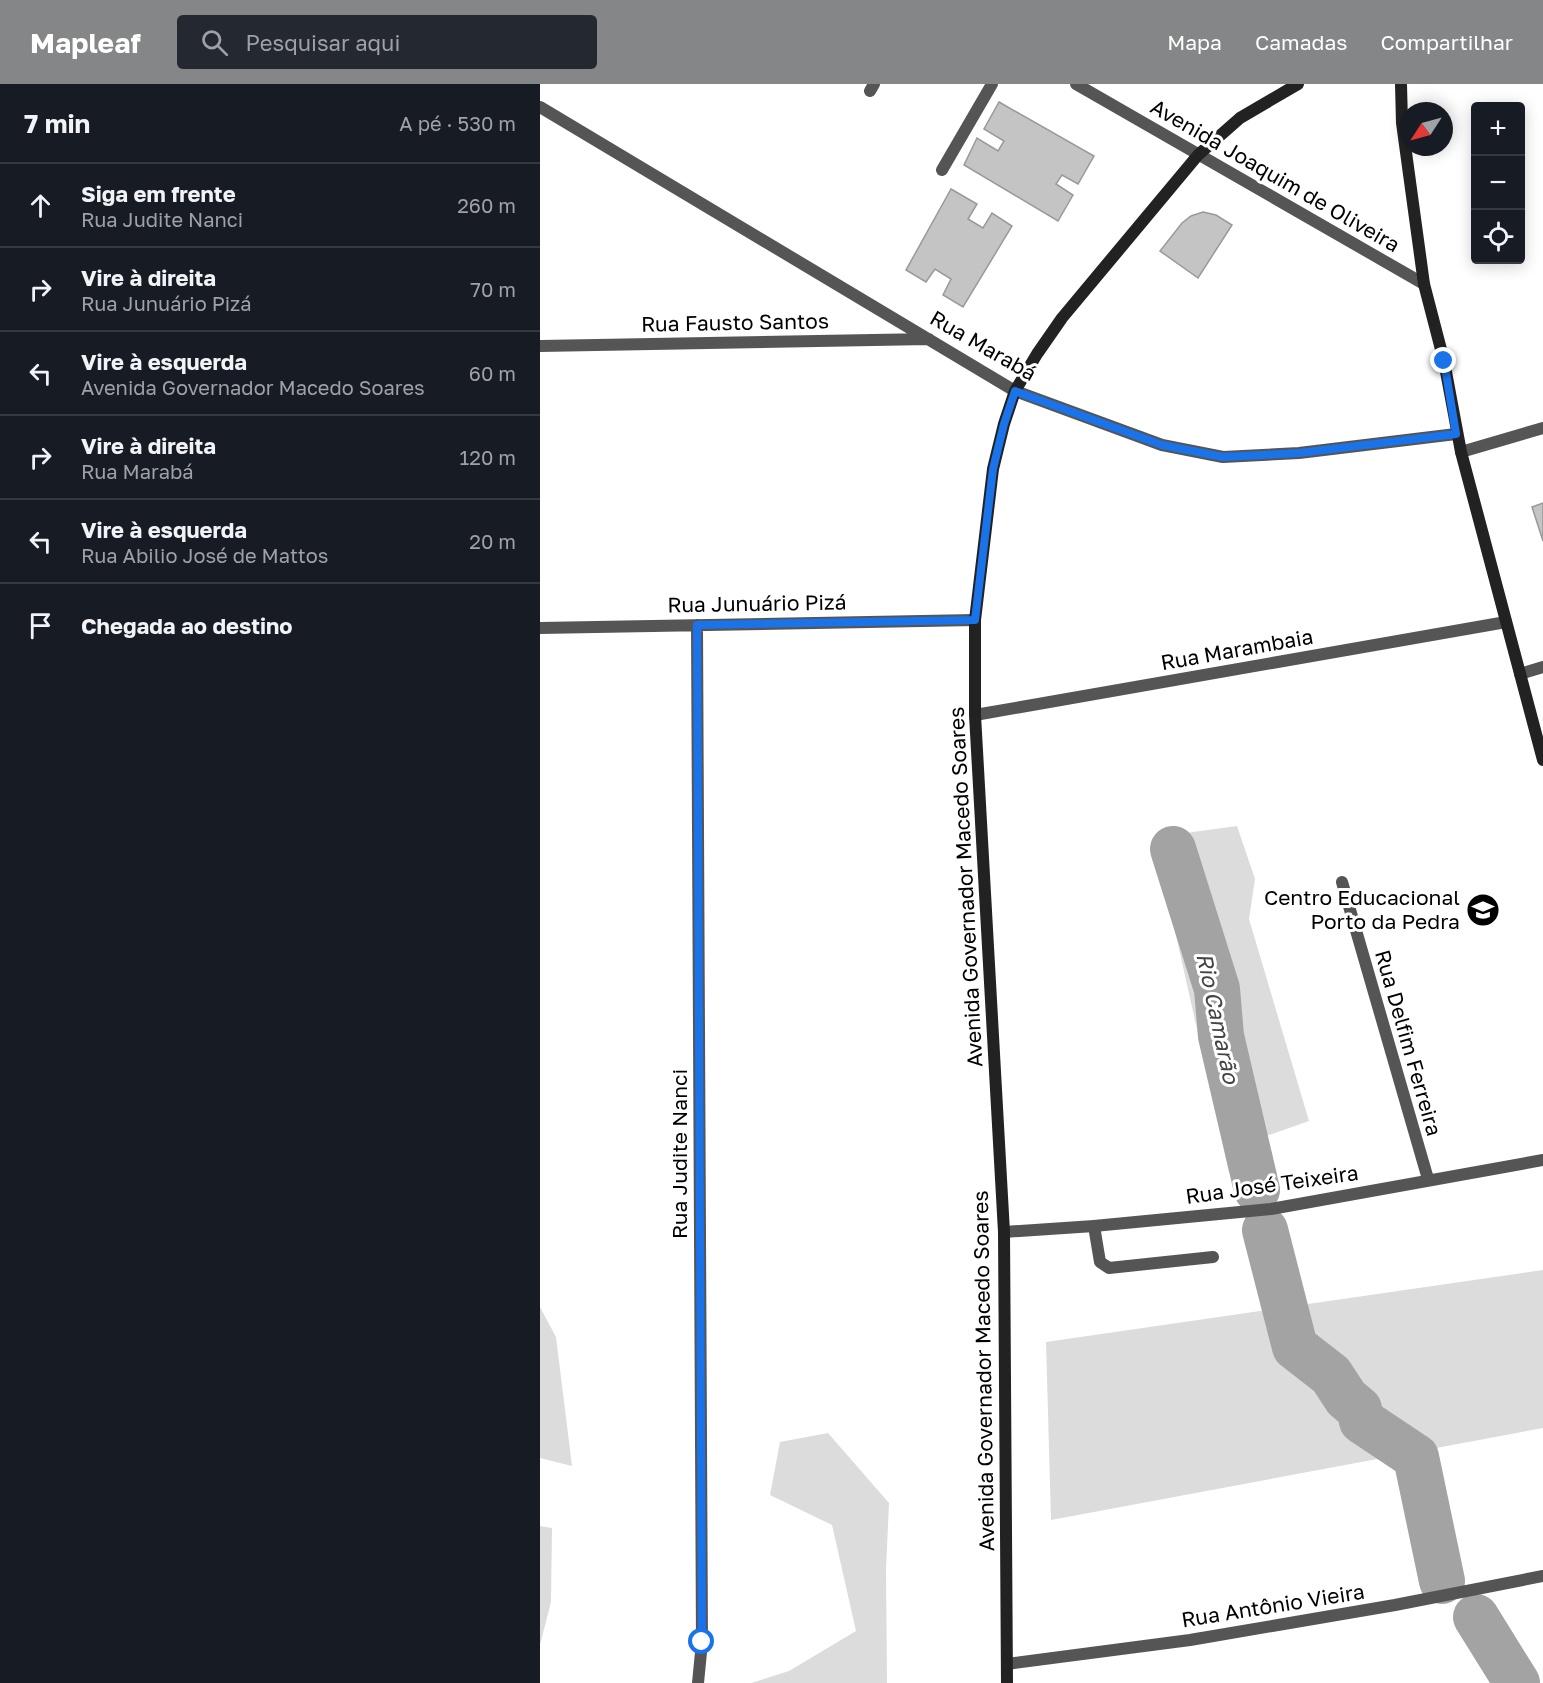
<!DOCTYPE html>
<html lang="pt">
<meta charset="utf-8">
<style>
:root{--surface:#171b24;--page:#242831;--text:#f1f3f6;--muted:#9ea1a6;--line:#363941;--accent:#858687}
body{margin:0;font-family:"Golos Text",sans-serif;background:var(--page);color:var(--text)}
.controls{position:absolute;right:18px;top:18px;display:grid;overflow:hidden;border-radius:6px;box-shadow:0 3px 15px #0003}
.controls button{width:54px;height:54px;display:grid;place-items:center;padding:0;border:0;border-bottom:2px solid var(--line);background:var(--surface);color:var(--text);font:30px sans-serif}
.compass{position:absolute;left:859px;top:18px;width:54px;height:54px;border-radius:50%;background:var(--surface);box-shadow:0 3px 15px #0003;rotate:234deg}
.stop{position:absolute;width:18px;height:18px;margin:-14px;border:4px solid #1a73e8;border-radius:50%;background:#fff}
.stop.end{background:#1a73e8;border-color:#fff;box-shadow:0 2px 6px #0008}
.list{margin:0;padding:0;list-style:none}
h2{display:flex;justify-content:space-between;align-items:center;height:78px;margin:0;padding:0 24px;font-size:26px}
h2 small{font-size:20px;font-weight:400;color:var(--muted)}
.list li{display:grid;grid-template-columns:39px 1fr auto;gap:18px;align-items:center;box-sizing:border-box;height:84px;padding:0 24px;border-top:2px solid var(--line)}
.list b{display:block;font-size:22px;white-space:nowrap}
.list p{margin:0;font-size:20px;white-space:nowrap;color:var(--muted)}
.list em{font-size:20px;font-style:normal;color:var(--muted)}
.icon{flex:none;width:33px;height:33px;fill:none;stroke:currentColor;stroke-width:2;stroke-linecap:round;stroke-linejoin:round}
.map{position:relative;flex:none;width:1003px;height:1599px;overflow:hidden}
header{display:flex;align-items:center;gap:36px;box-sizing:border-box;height:84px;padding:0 30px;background:var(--accent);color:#fff}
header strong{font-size:28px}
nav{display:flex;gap:33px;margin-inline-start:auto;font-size:21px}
.search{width:420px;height:54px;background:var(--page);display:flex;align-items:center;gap:15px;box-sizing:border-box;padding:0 21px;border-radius:6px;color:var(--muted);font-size:22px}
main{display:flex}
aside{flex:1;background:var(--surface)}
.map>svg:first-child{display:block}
.green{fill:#dcdcdc}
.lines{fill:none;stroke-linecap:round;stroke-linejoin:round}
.river{stroke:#a3a3a3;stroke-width:46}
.building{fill:#c4c4c4;stroke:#999;stroke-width:1.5}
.service{stroke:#555;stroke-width:12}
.minor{stroke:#555;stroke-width:12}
.tertiary{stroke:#555;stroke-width:12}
.secondary{stroke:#222;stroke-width:12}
.route{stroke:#1a73e8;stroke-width:8}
.labels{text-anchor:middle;stroke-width:6;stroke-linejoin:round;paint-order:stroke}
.street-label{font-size:21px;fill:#000;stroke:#fff}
.poi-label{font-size:21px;fill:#000;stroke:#fff;text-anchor:end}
.water-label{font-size:22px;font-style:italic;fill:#444;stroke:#fff}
</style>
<header>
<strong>Mapleaf</strong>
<div class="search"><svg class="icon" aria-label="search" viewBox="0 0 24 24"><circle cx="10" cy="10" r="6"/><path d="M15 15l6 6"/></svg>Pesquisar aqui</div>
<nav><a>Mapa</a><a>Camadas</a><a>Compartilhar</a></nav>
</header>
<main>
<aside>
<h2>7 min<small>A pé · 530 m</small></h2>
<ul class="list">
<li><svg class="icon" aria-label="ahead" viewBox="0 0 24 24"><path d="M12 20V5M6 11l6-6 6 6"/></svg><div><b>Siga em frente</b><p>Rua Judite Nanci</p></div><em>260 m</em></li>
<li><svg class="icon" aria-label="right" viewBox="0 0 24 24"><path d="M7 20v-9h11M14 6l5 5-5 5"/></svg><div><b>Vire à direita</b><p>Rua Junuário Pizá</p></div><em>70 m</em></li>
<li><svg class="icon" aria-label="left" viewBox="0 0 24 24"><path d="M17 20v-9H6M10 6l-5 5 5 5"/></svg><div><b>Vire à esquerda</b><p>Avenida Governador Macedo Soares</p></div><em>60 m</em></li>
<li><svg class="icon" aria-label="right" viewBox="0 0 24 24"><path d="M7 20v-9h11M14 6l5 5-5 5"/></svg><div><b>Vire à direita</b><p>Rua Marabá</p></div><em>120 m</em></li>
<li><svg class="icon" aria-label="left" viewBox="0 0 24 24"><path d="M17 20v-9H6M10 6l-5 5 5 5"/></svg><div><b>Vire à esquerda</b><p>Rua Abilio José de Mattos</p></div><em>20 m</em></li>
<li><svg class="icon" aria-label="arrive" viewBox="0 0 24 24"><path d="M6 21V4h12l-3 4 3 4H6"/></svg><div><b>Chegada ao destino</b></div></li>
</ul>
</aside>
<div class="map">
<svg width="1003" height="1599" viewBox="0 0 1003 1599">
<rect width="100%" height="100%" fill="#fff"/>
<path class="green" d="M697,742L715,795L709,835L769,1037L721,1054L737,1099L711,1104L709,1087L689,1088L622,789L631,751Z
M1003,1186V1344L511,1436L506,1258Z
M0,1223L16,1253L32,1382L0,1374Z
M288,1349L349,1419L346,1485L347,1599H211L249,1587L316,1547L292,1441L230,1411L240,1358Z
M0,1442L12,1444L11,1518L0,1561Z"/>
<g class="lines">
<path class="river" d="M633,765L677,905L681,952L717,1106
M725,1146L755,1263L791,1291L806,1314L819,1325L822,1337L876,1373L902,1497
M936,1533L977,1599"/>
</g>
<path class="building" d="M459,18L554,72L538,100L522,91L516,100L533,111L518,137L424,81L437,54L458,67L464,57L444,45Z
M411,105L437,120L428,135L443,144L452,129L472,142L423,223L403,211L411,195L395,185L386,198L366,186Z
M663,128L676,131L692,141L658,194L620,167L642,139L651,132Z
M1003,419V457L992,423Z"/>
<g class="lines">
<path class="service" d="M330,7L334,0
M402,86L452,0
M921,368L1003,344
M554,1142L560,1178L569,1184L673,1173"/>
<path class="minor" d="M0,23L475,307L622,361L683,373L759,369L916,350
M0,262L389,255
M157,541L162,1558L158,1599
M0,544L435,536
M980,590L1003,583
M435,631L966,538
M802,798L888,1095
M464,1148L554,1142L731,1125L1003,1076
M467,1580L650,1556L855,1521L1003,1492"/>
<path class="tertiary" d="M536,0L884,200"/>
<path class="secondary" d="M861,0L862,39L884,200L904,277L921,368L1003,676
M467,1599L464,1148L435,631V536L453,385L464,340L475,307L497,270L522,234L658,71L700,34L758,0"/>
</g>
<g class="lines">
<path class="route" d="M162,1558L157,541L435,536L453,385L464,340L475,307L622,361L683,373L759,369L916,350L904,277"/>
</g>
<defs>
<symbol id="school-disc" viewBox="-11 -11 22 22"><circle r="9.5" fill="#000" stroke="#fff"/><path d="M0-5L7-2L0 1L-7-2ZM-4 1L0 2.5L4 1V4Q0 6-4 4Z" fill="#fff"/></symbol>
</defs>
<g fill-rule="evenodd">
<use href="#school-disc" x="924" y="807" width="38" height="38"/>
</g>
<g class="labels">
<g class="street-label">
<text transform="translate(735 92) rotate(30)" y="7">Avenida Joaquim de Oliveira</text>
<text transform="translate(195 239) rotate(-1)" y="7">Rua Fausto Santos</text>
<text transform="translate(443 262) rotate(30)" y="7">Rua Marabá</text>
<text transform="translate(217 520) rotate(-1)" y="7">Rua Junuário Pizá</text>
<text transform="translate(697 566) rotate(-10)" y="7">Rua Marambaia</text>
<text transform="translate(426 803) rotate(-93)" y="7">Avenida Governador Macedo Soares</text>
<text transform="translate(868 959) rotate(74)" y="7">Rua Delfim Ferreira</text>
<text transform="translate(140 1070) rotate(-90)" y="7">Rua Judite Nanci</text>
<text transform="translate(732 1101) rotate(-8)" y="7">Rua José Teixeira</text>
<text transform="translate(444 1287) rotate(-91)" y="7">Avenida Governador Macedo Soares</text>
<text transform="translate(733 1522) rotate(-9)" y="7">Rua Antônio Vieira</text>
</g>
<g class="poi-label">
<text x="920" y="821">Centro Educacional<tspan x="920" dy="24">Porto da Pedra</tspan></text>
</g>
<g class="water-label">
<text transform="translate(678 934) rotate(78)" y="8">Rio Camarão</text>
</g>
</g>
</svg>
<div class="controls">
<button>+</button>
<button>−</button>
<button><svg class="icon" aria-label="locate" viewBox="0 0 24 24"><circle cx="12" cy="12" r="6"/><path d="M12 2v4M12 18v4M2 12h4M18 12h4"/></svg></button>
</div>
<svg class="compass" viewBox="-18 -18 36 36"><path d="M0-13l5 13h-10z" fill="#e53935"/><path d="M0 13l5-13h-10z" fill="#9ea1a6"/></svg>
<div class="stop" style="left:162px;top:1558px"></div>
<div class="stop end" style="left:904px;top:277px"></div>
</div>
</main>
